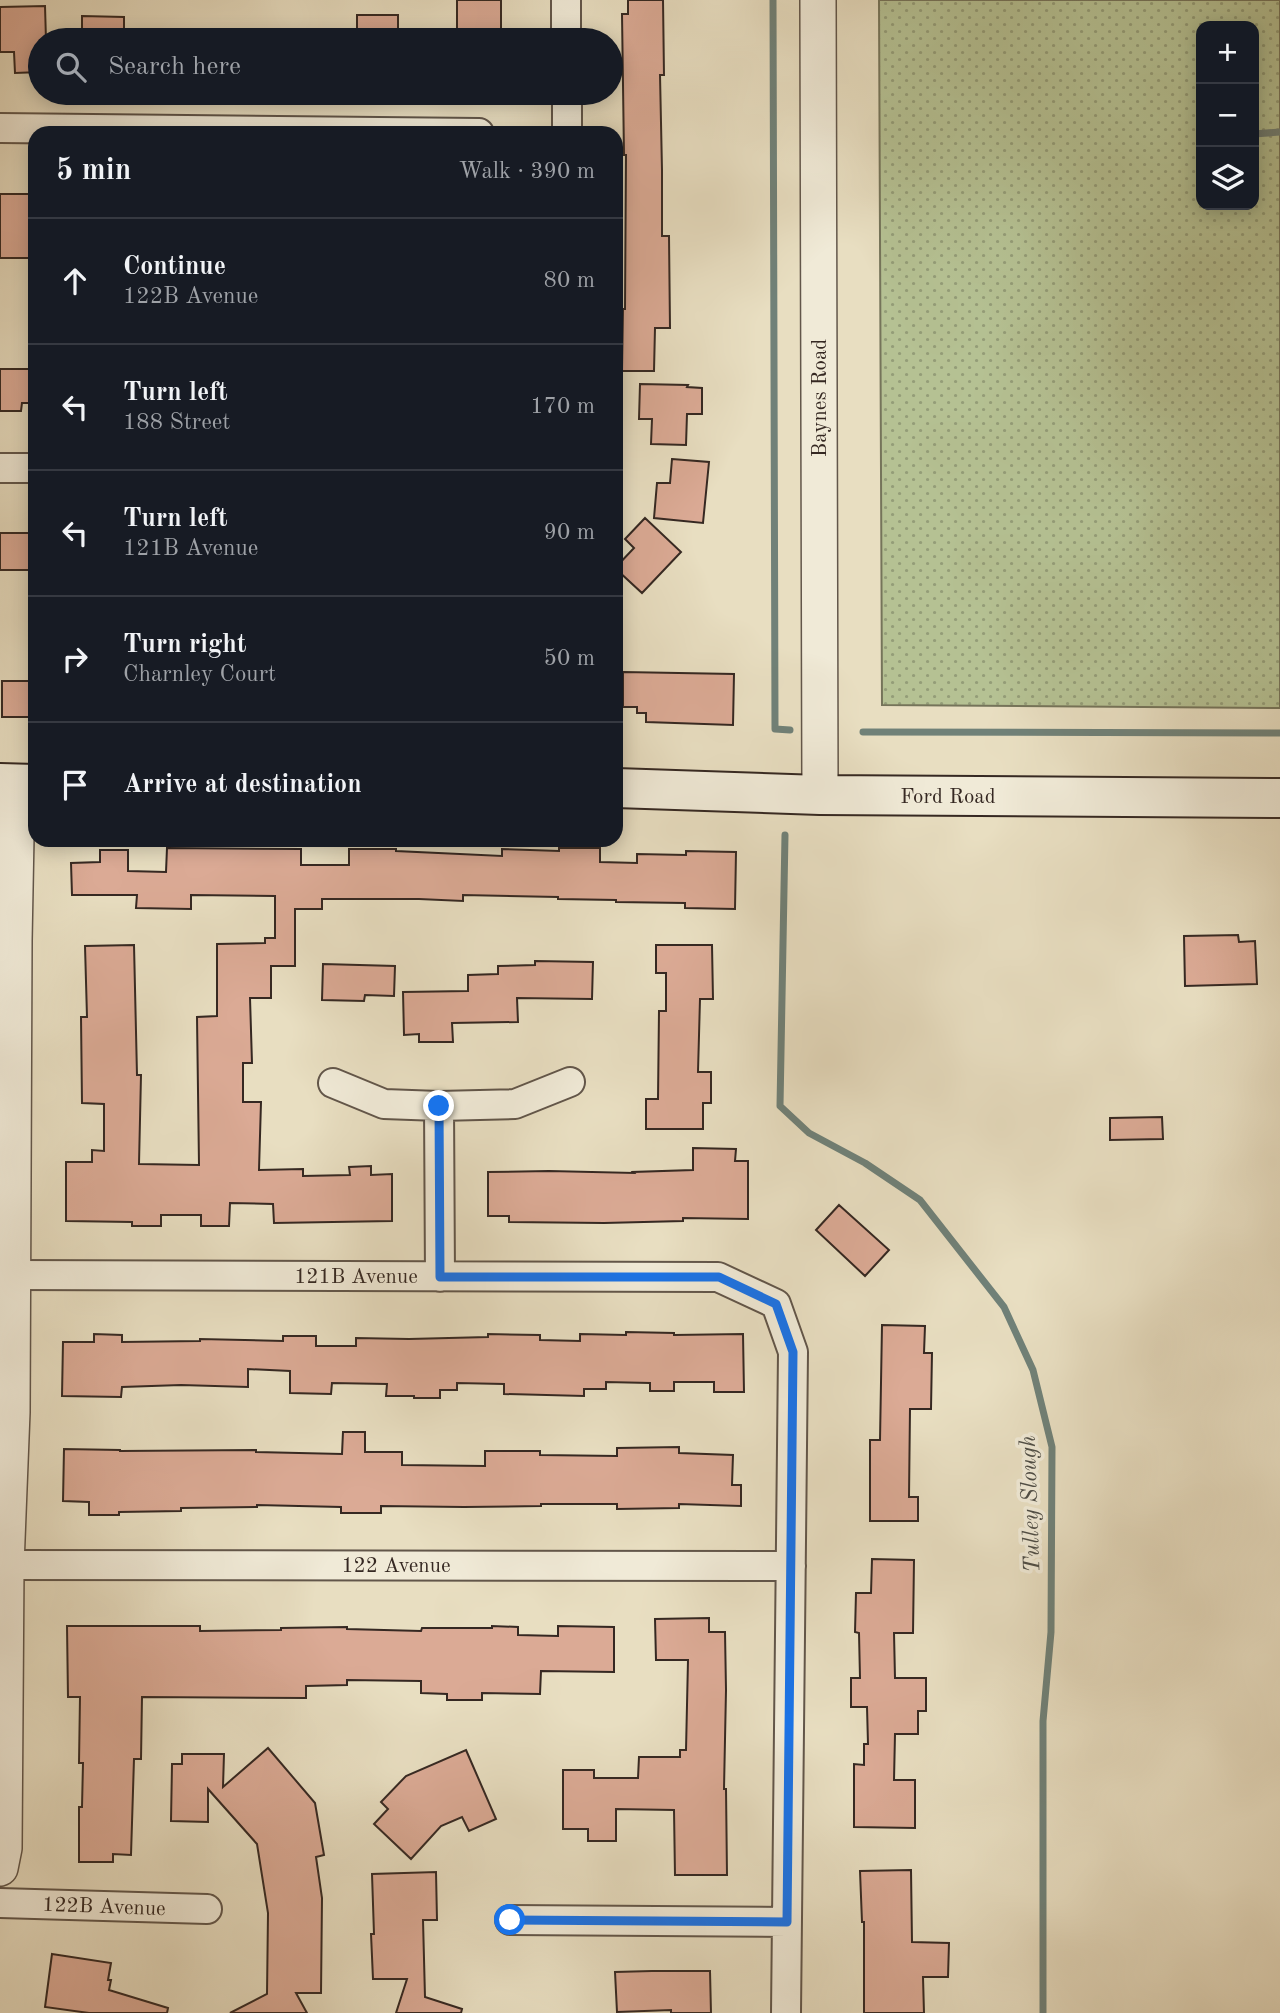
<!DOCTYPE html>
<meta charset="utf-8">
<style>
:root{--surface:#171b24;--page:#20242c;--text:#f1f3f6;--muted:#9ea1a6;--line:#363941}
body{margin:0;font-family:"Old Standard TT",serif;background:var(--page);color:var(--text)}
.controls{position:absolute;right:21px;top:21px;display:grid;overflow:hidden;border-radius:14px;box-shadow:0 4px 18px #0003}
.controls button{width:63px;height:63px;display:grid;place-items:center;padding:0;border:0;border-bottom:2px solid var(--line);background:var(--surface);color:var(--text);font:35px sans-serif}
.stop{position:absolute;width:21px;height:21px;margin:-16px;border:5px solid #1a73e8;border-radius:50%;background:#fff}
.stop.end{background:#1a73e8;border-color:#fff;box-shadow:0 2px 7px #0008}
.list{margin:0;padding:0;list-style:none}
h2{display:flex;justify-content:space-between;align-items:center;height:91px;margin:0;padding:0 28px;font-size:30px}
h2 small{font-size:23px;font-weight:400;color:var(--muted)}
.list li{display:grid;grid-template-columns:46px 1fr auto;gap:21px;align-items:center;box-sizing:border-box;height:126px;padding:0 28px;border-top:2px solid var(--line)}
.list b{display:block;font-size:26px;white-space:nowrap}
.list p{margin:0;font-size:23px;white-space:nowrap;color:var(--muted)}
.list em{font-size:23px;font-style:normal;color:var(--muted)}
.icon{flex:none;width:38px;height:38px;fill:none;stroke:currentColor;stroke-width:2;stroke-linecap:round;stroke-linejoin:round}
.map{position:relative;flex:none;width:1280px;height:2013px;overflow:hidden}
.search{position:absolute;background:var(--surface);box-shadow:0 4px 18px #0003;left:28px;top:28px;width:595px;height:77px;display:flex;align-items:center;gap:18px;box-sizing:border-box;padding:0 24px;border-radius:38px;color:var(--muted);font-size:26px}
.panel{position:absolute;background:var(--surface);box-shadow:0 4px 18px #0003;left:28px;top:126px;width:595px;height:721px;border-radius:21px}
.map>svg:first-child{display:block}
.grass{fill:url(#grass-dots);stroke:#75745a;stroke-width:2;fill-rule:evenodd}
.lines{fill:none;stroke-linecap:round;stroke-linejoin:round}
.stream{stroke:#708178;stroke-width:7}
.building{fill:#dbaa95;stroke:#352822;stroke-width:2}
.minor-casing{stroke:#62564a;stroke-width:32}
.tertiary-casing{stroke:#62564a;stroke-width:38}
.secondary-casing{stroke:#352822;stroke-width:42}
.minor{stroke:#f0ead7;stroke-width:28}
.tertiary{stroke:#f0ead7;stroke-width:35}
.secondary{stroke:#f0ead7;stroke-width:38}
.route{stroke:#1a73e8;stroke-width:9}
.labels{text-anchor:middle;stroke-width:7;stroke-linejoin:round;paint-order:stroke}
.street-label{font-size:21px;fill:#352822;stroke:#f0ead7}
.water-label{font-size:23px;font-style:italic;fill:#4e4d46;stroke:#f0ead7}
</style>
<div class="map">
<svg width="1280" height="2013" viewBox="0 0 1280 2013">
<defs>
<pattern id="grass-dots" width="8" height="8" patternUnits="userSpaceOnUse" patternTransform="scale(1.75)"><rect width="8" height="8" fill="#b5c193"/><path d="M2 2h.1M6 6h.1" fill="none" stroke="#949d78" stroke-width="1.8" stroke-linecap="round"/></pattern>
</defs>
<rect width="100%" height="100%" fill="#e8dec1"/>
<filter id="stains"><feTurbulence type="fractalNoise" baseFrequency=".00286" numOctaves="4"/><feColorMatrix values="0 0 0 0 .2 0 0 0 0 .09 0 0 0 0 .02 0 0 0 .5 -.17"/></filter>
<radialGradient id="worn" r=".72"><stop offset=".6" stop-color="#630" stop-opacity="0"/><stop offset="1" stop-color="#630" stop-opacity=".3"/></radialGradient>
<path class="grass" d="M879,0H1280V708L882,705ZM1201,26H1254V205H1201Z"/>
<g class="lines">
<path class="stream" d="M773,0L775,729L790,730
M1254,134L1280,132
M863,732L1280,733
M785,835L780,1106L809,1133L865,1163L920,1200L1004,1307L1033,1370L1052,1447L1051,1632L1043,1721V2013"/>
</g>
<path class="building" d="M457,0H501V40H457Z
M628,0H663L664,75H660L662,170V236H669L670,328H655L654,371H622L623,309H625L626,155H624L622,14H628Z
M45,6L46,40H40V72L15,73L14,52H0V7Z
M357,15H398V40H357Z
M82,16L124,17V40H82Z
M0,194H35V258H0Z
M0,369H35V403H22L21,411H0Z
M640,384L688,385L687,387L702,388V414H687L686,445L651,444L652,419H639Z
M672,459L709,462L703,523L654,518L657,483H670Z
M645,518L681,552L642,593L616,569V567L634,548L625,539Z
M0,533H35V570H0Z
M623,672L734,674L733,725L646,722V713H637V707H623Z
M2,681H35V717H2Z
M167,848L301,849V865H349V849H396V851L502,856V849L559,851V848H600V862L637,863V854L686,855V851L736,852L735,909L685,908V903L616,902V900L558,899V897L463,895V901L419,899H322V909H295V966H271V998H250L252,1063H243V1102H261L259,1170L303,1169V1176L350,1175L349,1167L371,1166V1175L392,1174V1221L274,1223L273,1204L230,1203L229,1226H201V1215H161V1226H132V1222L66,1221V1162H92V1150L104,1151V1104L82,1103L81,1017H87L85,946L134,945L137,1075H141L139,1164L199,1165L197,1017L217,1016V944L265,943V938H275V896L191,895V909L136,908L137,895H72L71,863L100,862V850H128V871L166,872Z
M1238,935L1239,942L1255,941L1257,984L1185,986L1184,936Z
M656,945H712L713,999H700L698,1072H711V1103H703V1129H646V1099H658L659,1011H666V973H656Z
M535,961L593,962L592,999L517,998L518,1022L452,1023L453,1042H419V1034L404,1035L403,992L468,991V975L498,974V966L535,965Z
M323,964L395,966L394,996L365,995L364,1001L322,1000Z
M1162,1117L1163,1139L1110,1140V1118Z
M693,1148L736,1149L735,1161H748V1219L683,1218V1221L604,1223L509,1222V1216H488V1172L549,1171L634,1173L633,1172L693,1170Z
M839,1205L889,1250L865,1276L816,1230Z
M882,1325L925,1326L924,1353H932L931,1409H910L909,1497H918V1521H870V1440H880Z
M626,1332L674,1333V1335L743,1334L744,1392H714V1382H674V1391H650V1383L606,1382V1389H584V1396L504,1394V1384L457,1383V1390H440V1398H414V1396H386L387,1384L332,1383L331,1394L290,1393V1371L248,1369V1387L181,1385L122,1387L121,1397L62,1396L63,1342H94V1334L122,1335V1342L200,1341V1339L283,1341V1336H316V1346H356V1338L409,1339L488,1337V1334L540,1335V1340L580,1341V1334L626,1335Z
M343,1432H365V1452H402V1465L485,1466V1451H540V1455L617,1456V1448L679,1447V1453L733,1455L732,1485H741V1506L679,1504V1508L617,1509V1504H541V1506L464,1507L381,1506V1513H341V1507L257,1505V1507L181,1508V1511L119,1512V1515H89V1502L63,1501L64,1449L120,1450V1451L256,1450V1452L342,1454Z
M872,1559L914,1560L913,1633H894L895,1678H926V1711H918V1734H895L894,1780H915V1828L854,1827V1764L864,1765V1744H868L867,1707H851V1678H860L859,1633L855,1632L856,1593H871Z
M709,1618V1632H725L726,1690L724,1789H726L727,1875H675L674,1810L616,1809V1841H588V1829H563V1770H594V1778H638L639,1757H680V1750H686L688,1660H656L655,1619Z
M67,1626H200V1631L281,1630V1628L347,1627V1629L421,1631L422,1628H492V1626L518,1627V1635L558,1636V1626L614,1627V1672L541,1671L540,1694L482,1693V1700H447V1694L421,1693V1681L347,1680V1685L306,1686V1698L142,1697L141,1759H134L131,1855L113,1854V1862H79V1807H82L83,1763H79L80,1697H68Z
M268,1748L315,1803L324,1855L316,1857L322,1898L321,1993H296L307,2013H230L267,1994L268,1913L257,1844L208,1789V1822L171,1821L172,1764H182V1754H224L223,1787Z
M466,1750L496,1819L469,1831L462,1817L441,1826L411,1859L374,1824L388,1809L381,1802L406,1776Z
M911,1870L912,1942L949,1943L948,1977H923L924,2013H864V1922H862L860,1871Z
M436,1872L437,1920H423L425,1997L462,2009L461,2013H396L407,1979H373L371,1934H374L372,1874Z
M52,1954L111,1963L108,1980H111L109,1990L168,2008L167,2013H89L45,2007Z
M652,1971H710L711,2013H671V2010L617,2012L615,1972Z"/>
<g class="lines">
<defs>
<path id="minor" d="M566,0V40
M567,93V133
M0,128L479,133
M0,468H35
M333,1083L384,1104L439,1106L515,1104L570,1082
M439,1106L440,1277
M13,1275L718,1277L776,1304L793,1352L786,2013
M6,1565L791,1566
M0,1903L207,1909
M510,1920L787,1922"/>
<path id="tertiary" d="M818,0L820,795
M0,1868L4,1848L6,1565L12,1412L14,941L17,784"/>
<path id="secondary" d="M0,783L35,784
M616,788L820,795L1280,798"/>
</defs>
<use href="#minor" class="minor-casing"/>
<use href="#tertiary" class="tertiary-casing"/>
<use href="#secondary" class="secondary-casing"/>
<use href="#minor" class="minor"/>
<use href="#tertiary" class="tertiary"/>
<use href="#secondary" class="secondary"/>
</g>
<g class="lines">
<path class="route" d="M439,1106L440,1277H719L776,1304L793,1352L787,1922L510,1920"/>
</g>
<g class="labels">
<g class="street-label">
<text transform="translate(819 398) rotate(-90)" y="7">Baynes Road</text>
<text x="948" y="803">Ford Road</text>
<text x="356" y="1283">121B Avenue</text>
<text x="396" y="1572">122 Avenue</text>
<text transform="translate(104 1906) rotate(2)" y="7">122B Avenue</text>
</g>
<g class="water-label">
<text transform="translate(1029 1504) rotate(-92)" y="8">Tulley Slough</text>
</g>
</g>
<rect width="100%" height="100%" filter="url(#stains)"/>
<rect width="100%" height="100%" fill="url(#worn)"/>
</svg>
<div class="controls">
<button>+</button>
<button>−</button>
<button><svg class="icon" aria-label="layers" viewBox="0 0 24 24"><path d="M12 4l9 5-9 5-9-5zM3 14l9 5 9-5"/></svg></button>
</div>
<div class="stop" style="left:510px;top:1920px"></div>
<div class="stop end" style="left:439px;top:1106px"></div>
<div class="search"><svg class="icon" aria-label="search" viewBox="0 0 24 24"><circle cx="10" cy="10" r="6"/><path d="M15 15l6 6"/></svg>Search here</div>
<section class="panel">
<h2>5 min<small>Walk · 390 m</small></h2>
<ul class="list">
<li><svg class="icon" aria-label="ahead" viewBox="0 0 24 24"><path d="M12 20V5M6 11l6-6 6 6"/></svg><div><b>Continue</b><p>122B Avenue</p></div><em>80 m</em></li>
<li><svg class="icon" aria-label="left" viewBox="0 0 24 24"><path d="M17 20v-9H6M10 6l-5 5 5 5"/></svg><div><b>Turn left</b><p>188 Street</p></div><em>170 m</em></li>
<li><svg class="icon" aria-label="left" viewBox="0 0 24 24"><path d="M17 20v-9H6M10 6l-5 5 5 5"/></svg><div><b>Turn left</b><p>121B Avenue</p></div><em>90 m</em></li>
<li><svg class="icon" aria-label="right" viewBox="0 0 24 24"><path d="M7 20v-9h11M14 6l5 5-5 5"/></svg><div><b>Turn right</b><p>Charnley Court</p></div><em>50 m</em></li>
<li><svg class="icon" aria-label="arrive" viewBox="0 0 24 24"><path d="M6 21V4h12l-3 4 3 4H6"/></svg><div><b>Arrive at destination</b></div></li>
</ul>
</section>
</div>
